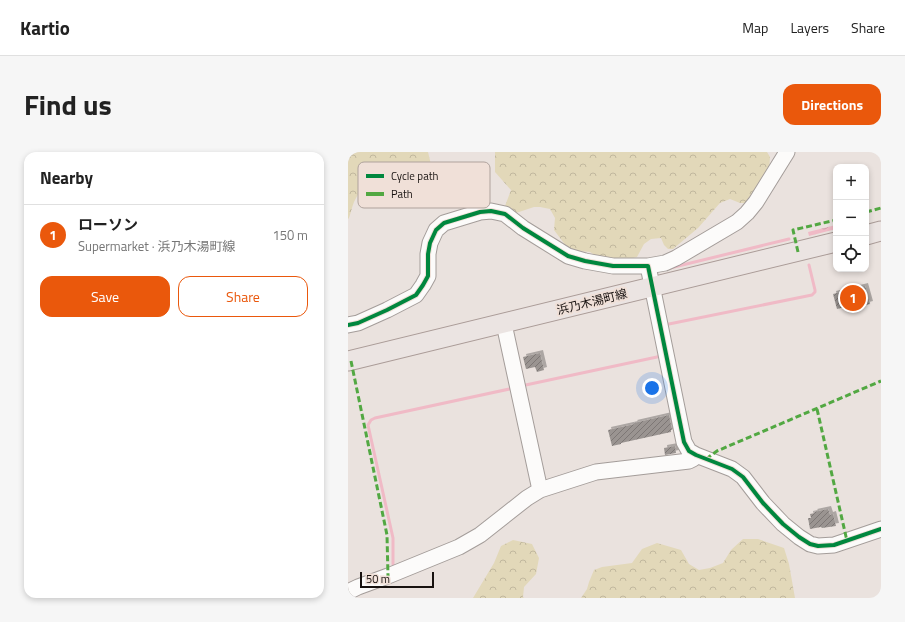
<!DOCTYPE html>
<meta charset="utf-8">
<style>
:root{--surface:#fff;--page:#f6f6f6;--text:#222;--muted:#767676;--line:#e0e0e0;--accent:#ea580c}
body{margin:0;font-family:"Titillium Web","Noto Sans JP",sans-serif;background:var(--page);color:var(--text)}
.controls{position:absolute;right:12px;top:12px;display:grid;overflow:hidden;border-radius:8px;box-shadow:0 2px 6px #0003}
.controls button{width:36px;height:36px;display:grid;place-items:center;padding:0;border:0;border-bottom:1px solid var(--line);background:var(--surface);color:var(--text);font:20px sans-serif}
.scale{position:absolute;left:12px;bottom:10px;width:74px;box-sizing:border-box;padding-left:4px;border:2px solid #181210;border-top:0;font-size:11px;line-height:14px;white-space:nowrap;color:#181210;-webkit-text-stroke:3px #f0e0d8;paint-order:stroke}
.you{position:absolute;left:304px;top:236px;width:14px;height:14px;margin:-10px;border:3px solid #fff;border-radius:50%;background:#1a73e8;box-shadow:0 0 0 6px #1a73e833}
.badge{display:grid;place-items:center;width:26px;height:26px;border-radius:50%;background:var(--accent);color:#fff;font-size:13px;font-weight:700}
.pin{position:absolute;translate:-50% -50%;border:2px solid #fff;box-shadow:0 1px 4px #0006}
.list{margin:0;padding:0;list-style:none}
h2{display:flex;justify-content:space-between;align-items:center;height:52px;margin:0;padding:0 16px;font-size:17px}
h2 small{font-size:13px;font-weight:400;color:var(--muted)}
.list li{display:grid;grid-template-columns:26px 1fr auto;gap:12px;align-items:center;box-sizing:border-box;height:60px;padding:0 16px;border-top:1px solid var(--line)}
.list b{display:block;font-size:15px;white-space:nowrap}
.list p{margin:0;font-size:13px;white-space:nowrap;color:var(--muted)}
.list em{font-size:13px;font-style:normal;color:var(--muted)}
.actions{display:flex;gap:8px;padding:12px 16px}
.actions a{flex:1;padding:9px 0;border:1px solid var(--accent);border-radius:12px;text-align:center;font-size:14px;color:var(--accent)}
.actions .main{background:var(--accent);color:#fff}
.icon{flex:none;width:22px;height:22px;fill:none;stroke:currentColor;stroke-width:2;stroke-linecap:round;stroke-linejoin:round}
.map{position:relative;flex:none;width:533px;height:446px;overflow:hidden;border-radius:12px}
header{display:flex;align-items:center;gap:24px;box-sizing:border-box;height:56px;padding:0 20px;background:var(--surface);border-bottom:1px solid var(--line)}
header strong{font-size:19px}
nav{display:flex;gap:22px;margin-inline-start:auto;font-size:14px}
.intro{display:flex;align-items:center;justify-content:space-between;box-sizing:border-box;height:96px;padding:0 24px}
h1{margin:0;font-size:28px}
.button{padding:10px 18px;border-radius:12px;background:var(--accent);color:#fff;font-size:14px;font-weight:700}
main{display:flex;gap:24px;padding:0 24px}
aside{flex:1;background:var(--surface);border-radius:12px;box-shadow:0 2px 6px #0003}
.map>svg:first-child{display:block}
.forest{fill:url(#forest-crowns)}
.water{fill:url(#water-waves)}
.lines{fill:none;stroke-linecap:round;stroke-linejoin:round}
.stream{stroke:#f0bac6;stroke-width:3}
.building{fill:url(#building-hatch);filter:url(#shadow)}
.minor-casing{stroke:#a49d9a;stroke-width:17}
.major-casing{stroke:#ab9c98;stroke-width:21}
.minor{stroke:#fcfbfa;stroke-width:15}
.major{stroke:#ebe4e2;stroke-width:19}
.quiet{stroke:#52a842;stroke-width:3;stroke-dasharray:6 3;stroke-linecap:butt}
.cycleway-casing{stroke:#f0e0d8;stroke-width:6}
.cycleway{stroke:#00873e;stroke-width:4}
.labels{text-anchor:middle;stroke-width:4;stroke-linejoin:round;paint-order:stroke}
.street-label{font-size:12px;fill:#181210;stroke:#f0e0d8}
.key{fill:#f0e0d8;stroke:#afa29c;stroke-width:1}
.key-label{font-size:11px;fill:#181210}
</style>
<header>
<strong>Kartio</strong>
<nav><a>Map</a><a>Layers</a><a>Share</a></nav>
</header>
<div class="intro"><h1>Find us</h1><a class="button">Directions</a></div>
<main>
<aside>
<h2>Nearby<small></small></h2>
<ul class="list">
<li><span class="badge">1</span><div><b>ローソン</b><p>Supermarket · 浜乃木湯町線</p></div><em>150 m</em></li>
</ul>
<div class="actions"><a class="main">Save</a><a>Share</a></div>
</aside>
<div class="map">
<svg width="533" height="446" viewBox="0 0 533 446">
<defs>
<pattern id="forest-crowns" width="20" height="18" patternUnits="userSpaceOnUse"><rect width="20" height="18" fill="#e2d8b9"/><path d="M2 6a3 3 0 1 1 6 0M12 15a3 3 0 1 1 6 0" fill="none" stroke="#c1b89e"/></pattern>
<pattern id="water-waves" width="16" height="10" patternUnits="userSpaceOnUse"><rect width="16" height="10" fill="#f0bac6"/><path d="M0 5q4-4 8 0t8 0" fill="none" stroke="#cd9fa9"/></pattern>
<pattern id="building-hatch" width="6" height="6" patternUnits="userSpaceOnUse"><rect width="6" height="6" fill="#9a9491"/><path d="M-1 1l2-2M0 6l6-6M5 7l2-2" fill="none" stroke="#7d7775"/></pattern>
<filter id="shadow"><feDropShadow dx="3" dy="-3" stdDeviation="0" flood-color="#0004"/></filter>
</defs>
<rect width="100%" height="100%" fill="#eae2de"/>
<path class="forest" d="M0,0H80L86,25L82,32H72L58,31L47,16L40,15C25,25 14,33 6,50C4,55 3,60 1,66L0,67Z
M147,0H419L422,5L421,19L399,51H392L382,47L372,51L350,76L325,97H320L316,93L313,86L303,87L296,92L289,105L277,108H255L242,100L221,98L206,78L207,66L202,57L192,55H186L168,61H159L157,54L163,38L147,20Z
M395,387H410L436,396L441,412L447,446H233L239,437L241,430L246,418L254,415L284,411L294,397L309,391L333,398L341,412L351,418L362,416L375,411L383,398Z
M165,388L184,392L191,406L188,422L176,435L175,445L176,446H125L146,411L153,394Z"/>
<path class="water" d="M488,73V77L461,84L460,80Z"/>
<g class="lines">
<path class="stream" d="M322,116L441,87
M316,173L464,143L467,140V138L461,113
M173,234L309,205L311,204L312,200
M45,412V386L20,273L23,268L27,266L166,236"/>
</g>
<path class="building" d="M517,134L522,152L514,154L513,151L489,157L485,142Z
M192,201L196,218L189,220L187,215L178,217L175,205Z
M321,263L324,278H323V280L273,291V292L264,294L260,278L287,272L286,271Z
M327,294L328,301L317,303L316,296Z
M480,357L482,363L485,362L488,374L474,376L473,375L462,377L460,366H463L462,362L467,361L466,360Z"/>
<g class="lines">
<defs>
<path id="minor" d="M300,114L317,111L328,106L389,70L399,61L408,50L439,0
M156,172L192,338
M0,173L10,171L39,158L68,143L75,133L80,124V102L82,91L88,78L96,71L132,60L143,59L157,62L175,76L220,104L237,109L265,114H300L336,290L341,299L348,303L384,317L395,325L415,351L435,372L451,385L462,392L470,394L486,393L533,377
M0,440L10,435L40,424L111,395L132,383L179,346L192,338L248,320L341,309L345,307L348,303"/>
<path id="major" d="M518,83L533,79
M0,209L488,90"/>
</defs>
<use href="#minor" class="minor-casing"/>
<use href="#major" class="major-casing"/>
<use href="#minor" class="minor"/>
<use href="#major" class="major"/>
<path class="quiet" d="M518,60L533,56
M450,100L445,78L488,68
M3,209L39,383L40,424
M469,257L499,389
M358,307L369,299L533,229"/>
<defs>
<path id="cycleway" d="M0,173L10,171L39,158L68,143L75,133L80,124V102L82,91L88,78L96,71L132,60L143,59L157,62L175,76L220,104L237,109L265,114H300L336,290L341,299L348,303L384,317L395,325L415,351L435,372L451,385L462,392L470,394L486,393L533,377"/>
</defs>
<use href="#cycleway" class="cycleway-casing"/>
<use href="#cycleway" class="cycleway"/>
</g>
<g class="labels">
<g class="street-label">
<text transform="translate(244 150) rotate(-14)" y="4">浜乃木湯町線</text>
</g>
</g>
<rect x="10" y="10" width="132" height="46" rx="6" class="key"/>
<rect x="18" y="22" width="18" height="4" fill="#00873e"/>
<rect x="18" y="40" width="18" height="4" fill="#52a842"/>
<g class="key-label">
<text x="43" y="28">Cycle path</text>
<text x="43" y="46">Path</text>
</g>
</svg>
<div class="controls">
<button>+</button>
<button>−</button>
<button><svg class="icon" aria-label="locate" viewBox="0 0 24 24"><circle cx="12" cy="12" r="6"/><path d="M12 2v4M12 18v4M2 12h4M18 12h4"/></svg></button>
</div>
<div class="scale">50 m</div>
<div class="you"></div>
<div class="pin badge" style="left:505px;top:146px">1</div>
</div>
</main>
